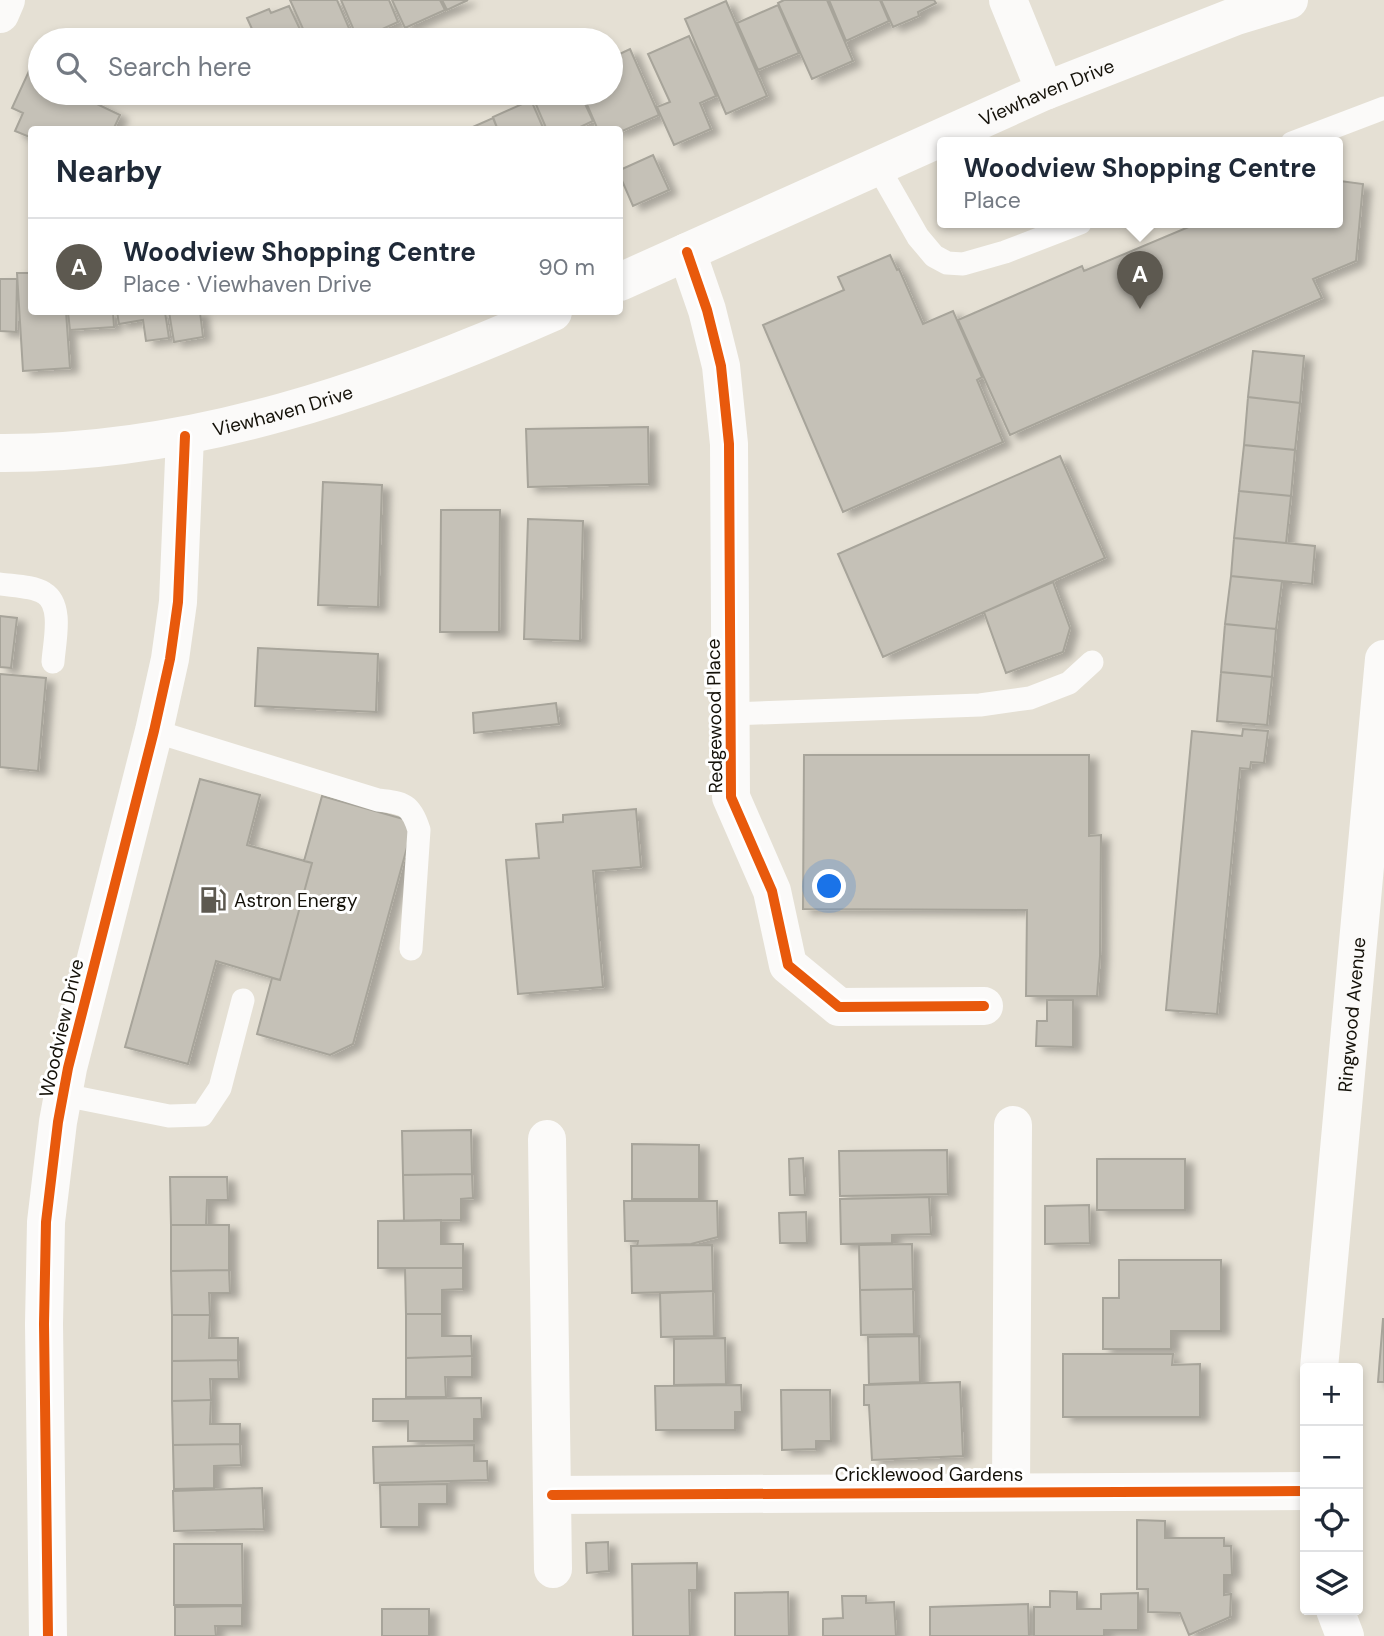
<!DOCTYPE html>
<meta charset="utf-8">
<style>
:root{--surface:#fff;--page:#f6f6f7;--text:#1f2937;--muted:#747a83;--line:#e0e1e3;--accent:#5d5950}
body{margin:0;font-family:"DM Sans",sans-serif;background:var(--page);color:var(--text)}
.controls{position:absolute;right:21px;bottom:21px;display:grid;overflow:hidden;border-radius:7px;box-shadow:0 4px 10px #0003}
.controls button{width:63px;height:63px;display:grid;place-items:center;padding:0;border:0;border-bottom:2px solid var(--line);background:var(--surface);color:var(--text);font:35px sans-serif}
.you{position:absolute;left:830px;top:887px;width:24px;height:24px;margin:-18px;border:5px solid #fff;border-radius:50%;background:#1a73e8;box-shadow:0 0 0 10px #1a73e833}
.badge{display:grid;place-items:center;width:46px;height:46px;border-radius:50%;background:var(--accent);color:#fff;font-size:23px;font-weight:700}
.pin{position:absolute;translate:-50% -58px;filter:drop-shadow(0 2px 4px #0008)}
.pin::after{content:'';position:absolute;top:37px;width:24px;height:21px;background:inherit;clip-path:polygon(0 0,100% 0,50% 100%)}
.popup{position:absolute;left:937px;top:137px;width:406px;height:91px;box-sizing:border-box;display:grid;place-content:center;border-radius:7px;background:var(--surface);filter:drop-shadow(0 2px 5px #0005);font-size:23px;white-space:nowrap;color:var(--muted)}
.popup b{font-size:26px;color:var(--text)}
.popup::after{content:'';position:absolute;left:50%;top:100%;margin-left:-14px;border:14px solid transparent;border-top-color:var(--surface)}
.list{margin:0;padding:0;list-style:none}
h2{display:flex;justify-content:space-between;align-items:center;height:91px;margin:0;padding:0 28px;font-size:30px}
h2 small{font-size:23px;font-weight:400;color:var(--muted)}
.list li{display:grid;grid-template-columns:46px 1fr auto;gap:21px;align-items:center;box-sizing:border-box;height:98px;padding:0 28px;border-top:2px solid var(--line)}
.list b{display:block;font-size:26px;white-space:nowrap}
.list p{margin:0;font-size:23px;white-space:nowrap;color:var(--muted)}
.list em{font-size:23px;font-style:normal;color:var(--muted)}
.icon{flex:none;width:38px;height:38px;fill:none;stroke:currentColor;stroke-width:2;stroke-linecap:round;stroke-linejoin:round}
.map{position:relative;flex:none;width:1384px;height:1636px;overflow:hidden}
.search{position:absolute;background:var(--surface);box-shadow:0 4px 10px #0003;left:28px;top:28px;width:595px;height:77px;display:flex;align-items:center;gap:18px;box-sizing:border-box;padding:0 24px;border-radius:38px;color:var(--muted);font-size:26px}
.panel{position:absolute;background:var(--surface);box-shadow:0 4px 10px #0003;left:28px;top:126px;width:595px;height:189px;border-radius:7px}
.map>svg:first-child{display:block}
.building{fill:#c5c1b7;stroke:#a7a49a;stroke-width:2;filter:url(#shadow)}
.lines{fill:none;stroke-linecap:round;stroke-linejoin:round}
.service{stroke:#fbfaf9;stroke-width:23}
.minor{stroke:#fbfaf9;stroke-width:38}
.tertiary{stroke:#fbfaf9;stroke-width:38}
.cycleway-casing{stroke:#fff;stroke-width:15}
.cycleway{stroke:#e8590c;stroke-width:10}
.labels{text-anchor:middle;stroke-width:6;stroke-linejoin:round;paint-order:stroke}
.street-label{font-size:19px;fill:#141109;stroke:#fff}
.poi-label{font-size:19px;fill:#141109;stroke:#fff;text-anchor:start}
</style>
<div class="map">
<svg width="1384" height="1636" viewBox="0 0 1384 1636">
<defs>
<filter id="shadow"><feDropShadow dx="8" dy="4.5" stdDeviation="3.5" flood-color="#0004"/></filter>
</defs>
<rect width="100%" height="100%" fill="#e5e0d4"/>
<path class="building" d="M290,0H337L354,40H308Z
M341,0H389L398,22L358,40Z
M392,0H440L445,10L405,28Z
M442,0H468L447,10Z
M784,0H827L853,61L812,79L778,3Z
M829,0H880L889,21L846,41Z
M881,0H934L936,3L918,12L919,16L893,27Z
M726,1L767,96L726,114L685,19Z
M778,5L799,53L758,70L737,23Z
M289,6L305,40H257L247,18L269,9L271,13Z
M689,36L716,96L700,103L711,129L674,145L657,107L670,102L648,54Z
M630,49L659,115L620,132V130H598L582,93H611V58Z
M29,71L40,76V93H74L120,115L113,130H32V138L15,131L23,113L12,108Z
M531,93H580L593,121L580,127L581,130H547Z
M531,100L544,130H498L493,117Z
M493,118L498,130H466Z
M653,155L669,190L633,206L620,176V170Z
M1340,181L1363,184L1356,261L1313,279L1322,298L1010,435L958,320L1082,266L1084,271L1198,223H1338V182Z
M890,255L897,270L899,269L923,324L953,311L982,377L977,380L1003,442L843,512L763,325L844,290L838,277Z
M17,273H32V312H66L70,368L23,371Z
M0,279H17L16,332L0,331Z
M68,312H113L114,327L70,330Z
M117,312H165L169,338L146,341L143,320L119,324Z
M169,312H200L203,337L174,342Z
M1253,351L1304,356L1300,403L1248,397Z
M1248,397L1300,403L1295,450L1244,445Z
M648,427L649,484L528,487L526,429Z
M1244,445L1295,450L1291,496L1239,491Z
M1060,456L1105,558L883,657L838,554Z
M323,482L382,485L378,607L318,605Z
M1239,491L1291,496L1286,543L1234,538Z
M441,510H500L499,632H440Z
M528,519L583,521L580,641L524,639Z
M1234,538L1315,546L1312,584L1231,576Z
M1231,576L1282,581L1276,629L1225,624Z
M1053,582L1070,628L1063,652L1006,673L984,612Z
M0,616L17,618L11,668L0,667Z
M1225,624L1276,629L1272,677L1221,672Z
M258,648L378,654L376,712L255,706Z
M1221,672L1272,677L1267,725L1217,721Z
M0,674L46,678L38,771L0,767Z
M556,703L559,724L474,733L473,713Z
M1243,729L1268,731L1264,763L1251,762L1250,769L1240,768L1217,1014L1166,1010L1192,731L1242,736Z
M804,755H1089V836L1101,835L1100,956L1097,996H1026L1027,910L803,909Z
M200,779L260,795L247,845L312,863L280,980L216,961L188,1064L125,1047Z
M322,796L414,822L353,1044L330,1055L257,1034L272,978L280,980L312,863L304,861Z
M636,809L641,867L593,871L603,987L518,994L506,860L539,858L536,824L563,822V815Z
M1047,1000H1073V1047L1036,1046L1037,1021H1047Z
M471,1130L472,1174L403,1175L402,1131Z
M632,1144L699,1145V1199H632Z
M947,1150L948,1194L840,1196L839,1151Z
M803,1158L805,1195H790L789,1159Z
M1097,1159H1185V1210H1097Z
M472,1174L473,1198L461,1199V1220L404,1221L403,1175Z
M170,1177H227L228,1200H207L206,1225H171Z
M929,1197L931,1234L892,1235V1243L841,1244L840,1199Z
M624,1201H717L718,1237L691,1244L637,1246L638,1241H625Z
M1089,1205L1090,1243L1045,1244V1206Z
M806,1212L807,1243H780L779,1213Z
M441,1220V1244H463V1268H378V1221Z
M171,1225H229V1270L171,1271Z
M912,1244L913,1289L860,1290L859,1245Z
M712,1245L713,1291L632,1293L631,1246Z
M1119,1260H1221V1331H1171V1349H1103V1298H1119Z
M405,1268H463V1289L442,1290V1314H406Z
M229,1270L230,1293H209L210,1315H172L171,1271Z
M913,1289L914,1334L861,1335L860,1290Z
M713,1291L714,1336L661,1337L660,1293Z
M406,1314H442V1336H471L472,1356L406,1358Z
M172,1315H210L209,1338H238V1360L172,1361Z
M1383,1319H1384V1382H1378Z
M919,1336L920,1382L869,1384L868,1337Z
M725,1338L726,1384L674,1385V1339Z
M1063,1354H1173L1172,1365L1200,1364V1417H1063Z
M472,1356V1377H445L446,1397H406V1358Z
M238,1360L239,1379H210L211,1400L172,1401V1361Z
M960,1382L963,1456L872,1460L869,1405H864V1385Z
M741,1385L742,1412H735V1430H656L655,1386Z
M781,1390H830L831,1441H816V1449L782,1450Z
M481,1398L482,1419H474V1441H408V1421H373V1399Z
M211,1400L210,1424H240V1444L173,1445L172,1401Z
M240,1444L241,1465L214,1466V1488L174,1489L173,1445Z
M474,1445V1461H487L488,1480L374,1483L373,1447Z
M447,1484V1504H419V1527H381L380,1485Z
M262,1488L264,1529L174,1531L173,1491Z
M1137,1520L1165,1521V1538H1224V1546H1231L1232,1575H1224V1595L1231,1594L1230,1617L1189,1635L1180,1613L1148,1612V1589H1137Z
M608,1542L609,1571L587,1573L586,1543Z
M174,1544H242L243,1605H174Z
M697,1563V1590H689L690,1636H633L632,1564Z
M1050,1591L1077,1592V1609H1101V1594L1138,1593V1630H1104V1636H1034V1607H1050Z
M788,1592L789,1636H735V1593Z
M842,1596H866V1603L894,1602L896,1636H823V1619L843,1618Z
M1028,1604L1029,1636H930V1607Z
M242,1606V1626H215L216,1636H175V1607Z
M382,1609H429V1636H382Z"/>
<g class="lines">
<path class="service" d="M1292,143L1384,108
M878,167L918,237L934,256L947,263L963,264L1005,252L1080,223
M0,584C13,586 33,586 44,593C64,605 54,643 53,662
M731,714L980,705L1030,698L1069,683L1092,662
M154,731L378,800C404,803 411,804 419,830L411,949
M64,1095L169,1116L202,1115L220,1088L243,1000"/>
<g class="minor">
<path d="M1008,0L1045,91"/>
<path d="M0,14L6,0"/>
<path d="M687,252L707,310L721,366L729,444L731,797L772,891L788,965L839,1007L984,1006"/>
<path d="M547,1139L553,1569"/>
<path id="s1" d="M1319,1368L1384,659"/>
<path d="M1011,1491L1013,1125"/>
<path d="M552,1495L1305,1491"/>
<path d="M1335,1610L1345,1636"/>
<path d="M48,1636L44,1324L46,1222L58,1122L68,1068L154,731L170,659L178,602L185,436"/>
</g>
<g class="tertiary">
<path id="s2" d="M620,282L1045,91L1236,16L1289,0"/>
<path id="s3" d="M0,453C194,454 378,389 553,312"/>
</g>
<defs>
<path id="cycleway" d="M687,252L707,310L721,366L729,444L731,797L772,891L788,965L839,1007L984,1006
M552,1495L1305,1491
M48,1636L44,1324L46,1222L58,1122L68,1068L154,731L170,659L178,602L185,436"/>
</defs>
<use href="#cycleway" class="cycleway-casing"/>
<use href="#cycleway" class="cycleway"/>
</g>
<defs>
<symbol id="fuel-bare" viewBox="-9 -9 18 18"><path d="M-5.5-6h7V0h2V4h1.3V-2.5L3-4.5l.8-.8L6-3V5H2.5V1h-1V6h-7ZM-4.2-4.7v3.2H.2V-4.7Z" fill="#5d5950" stroke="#fff" stroke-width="2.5" paint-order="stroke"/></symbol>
</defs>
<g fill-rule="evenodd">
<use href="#fuel-bare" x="194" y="881" width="38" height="38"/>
</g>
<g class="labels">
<g class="street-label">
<text dy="7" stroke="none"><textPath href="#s2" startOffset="467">Viewhaven Drive</textPath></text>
<text dy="7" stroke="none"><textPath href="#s3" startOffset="287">Viewhaven Drive</textPath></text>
<text transform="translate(714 716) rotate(-91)" y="7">Redgewood Place</text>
<text dy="7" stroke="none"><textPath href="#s1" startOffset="355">Ringwood Avenue</textPath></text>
<text transform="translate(61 1028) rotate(-77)" y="7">Woodview Drive</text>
<text x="929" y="1481">Cricklewood Gardens</text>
</g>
<g class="poi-label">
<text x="234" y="907">Astron Energy</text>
</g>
</g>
</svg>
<div class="controls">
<button>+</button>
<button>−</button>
<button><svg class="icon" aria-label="locate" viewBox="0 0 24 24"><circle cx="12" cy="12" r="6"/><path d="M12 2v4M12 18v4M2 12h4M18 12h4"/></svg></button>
<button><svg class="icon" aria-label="layers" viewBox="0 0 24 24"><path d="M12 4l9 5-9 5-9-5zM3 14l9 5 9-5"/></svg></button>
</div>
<div class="you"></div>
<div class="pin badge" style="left:1140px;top:309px">A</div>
<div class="popup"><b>Woodview Shopping Centre</b>Place</div>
<div class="search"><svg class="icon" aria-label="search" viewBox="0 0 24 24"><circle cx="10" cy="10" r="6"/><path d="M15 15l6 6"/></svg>Search here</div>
<section class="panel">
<h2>Nearby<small></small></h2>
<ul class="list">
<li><span class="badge">A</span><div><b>Woodview Shopping Centre</b><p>Place · Viewhaven Drive</p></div><em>90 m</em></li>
</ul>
</section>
</div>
